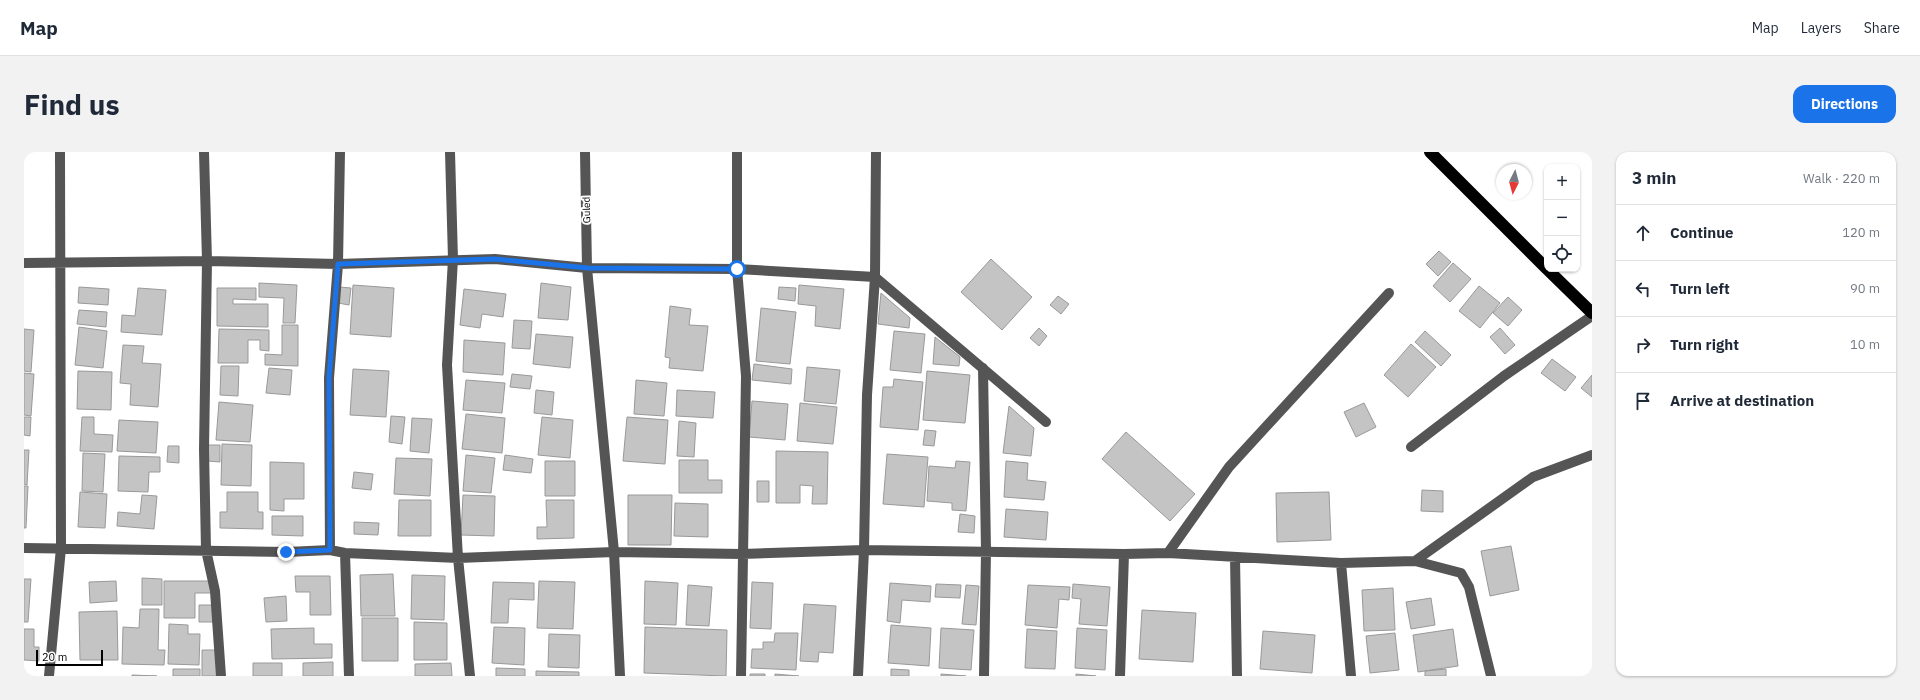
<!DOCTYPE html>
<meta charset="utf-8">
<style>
:root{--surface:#fff;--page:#f2f2f3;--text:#1f2937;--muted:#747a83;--line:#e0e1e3;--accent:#1a73e8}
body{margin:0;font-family:"IBM Plex Sans",sans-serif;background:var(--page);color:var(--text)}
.controls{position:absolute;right:12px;top:12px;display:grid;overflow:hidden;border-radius:8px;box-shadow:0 1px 3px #0004}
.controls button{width:36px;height:36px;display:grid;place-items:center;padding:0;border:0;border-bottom:1px solid var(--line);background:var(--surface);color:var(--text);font:20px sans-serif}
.compass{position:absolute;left:1472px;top:12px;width:36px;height:36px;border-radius:50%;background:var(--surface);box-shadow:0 1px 3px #0004;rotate:186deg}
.scale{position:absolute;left:12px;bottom:10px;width:67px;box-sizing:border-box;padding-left:4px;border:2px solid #000;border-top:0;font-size:11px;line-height:14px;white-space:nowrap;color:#000;-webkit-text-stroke:3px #fff;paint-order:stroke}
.stop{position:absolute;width:12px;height:12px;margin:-9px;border:3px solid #1a73e8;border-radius:50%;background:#fff}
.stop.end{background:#1a73e8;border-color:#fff;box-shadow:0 1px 4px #0008}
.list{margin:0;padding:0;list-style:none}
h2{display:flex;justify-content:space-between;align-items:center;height:52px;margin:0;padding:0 16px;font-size:17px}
h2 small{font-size:13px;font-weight:400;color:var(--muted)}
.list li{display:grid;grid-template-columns:26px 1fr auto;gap:12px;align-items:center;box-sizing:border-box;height:56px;padding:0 16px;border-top:1px solid var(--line)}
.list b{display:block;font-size:15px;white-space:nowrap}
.list em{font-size:13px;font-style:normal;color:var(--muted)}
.icon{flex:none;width:22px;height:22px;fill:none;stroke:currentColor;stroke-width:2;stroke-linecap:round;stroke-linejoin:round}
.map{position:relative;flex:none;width:1568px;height:524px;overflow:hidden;border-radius:12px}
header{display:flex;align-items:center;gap:24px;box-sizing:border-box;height:56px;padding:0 20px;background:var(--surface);border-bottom:1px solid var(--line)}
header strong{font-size:19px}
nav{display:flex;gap:22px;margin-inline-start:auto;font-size:14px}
.intro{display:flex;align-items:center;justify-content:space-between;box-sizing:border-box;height:96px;padding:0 24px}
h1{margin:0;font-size:28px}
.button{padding:10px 18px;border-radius:12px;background:var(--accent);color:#fff;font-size:14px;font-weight:700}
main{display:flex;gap:24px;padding:0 24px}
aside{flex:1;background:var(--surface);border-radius:12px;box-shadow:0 1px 3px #0004}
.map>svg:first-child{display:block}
.building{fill:#c4c4c4;stroke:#999}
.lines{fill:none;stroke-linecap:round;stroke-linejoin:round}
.minor{stroke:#555;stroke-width:10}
.highway{stroke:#000;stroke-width:12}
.route{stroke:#1a73e8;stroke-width:5}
.labels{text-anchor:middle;stroke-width:4;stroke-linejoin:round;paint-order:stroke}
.street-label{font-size:10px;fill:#000;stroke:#fff}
</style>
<header>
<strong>Map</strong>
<nav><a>Map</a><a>Layers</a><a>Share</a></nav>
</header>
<div class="intro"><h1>Find us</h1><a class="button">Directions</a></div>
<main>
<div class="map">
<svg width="1568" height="524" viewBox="0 0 1568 524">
<rect width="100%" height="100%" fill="#fff"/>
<path class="building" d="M1415,99L1427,110L1414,124L1402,112Z
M967,107L1008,145L978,178L937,140Z
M1429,111L1447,127L1426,150L1409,134Z
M235,131L273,133L271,171H259L260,146L235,145Z
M517,131L547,135L544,168L514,166Z
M329,133L370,136L367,185L326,182Z
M775,133L820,137L816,177L791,174L792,154L774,152Z
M1455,134L1476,151L1456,176L1435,159Z
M55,135L85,137L84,153L54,151Z
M315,135L327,136L325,153L314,151Z
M755,135L772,136L771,149L754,147Z
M114,136L142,138L138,183L97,180L98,163L111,164Z
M193,136H232V148L209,147V152H244V175L193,174Z
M440,137L482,142L479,165L458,162L456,176L436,173Z
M857,141L886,166L885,176L854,172Z
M1034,144L1045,152L1037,162L1026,153Z
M1484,145L1498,158L1484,174L1469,161Z
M646,154L667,157L665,173L684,174L679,219L645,216L646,206L641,205Z
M737,156L772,160L766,212L732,209Z
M55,158L83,160L82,175L53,172Z
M490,168L508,169L506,197L488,196Z
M258,173H274V214L241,213V202L258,203Z
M55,175L83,179L79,216L51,213Z
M1015,176L1023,184L1015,194L1006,186Z
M1476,176L1491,193L1481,202L1466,185Z
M0,177L10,178L7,220L0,219Z
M195,177L245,178V199L236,198V188H224V211H194Z
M870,179L901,182L897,221L866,218Z
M1401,179L1427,203L1417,214L1391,190Z
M512,182L549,185L546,216L509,212Z
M911,185L936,205L935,214L909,212Z
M440,188L481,191L479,223L439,220Z
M1387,192L1412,215L1384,245L1360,223Z
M99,193L120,194L118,211L137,212L134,255L106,253L107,232L96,231Z
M1528,207L1552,225L1541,239L1517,221Z
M730,212L768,217L767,232L728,228Z
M197,214H215L214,244L196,243Z
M783,215L816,218L812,252L780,249Z
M245,216L268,218L266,243L242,241Z
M329,217L365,219L362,265L326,263Z
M54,219L88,220L87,258L53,257Z
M903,219L946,223L941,271L899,268Z
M0,221L10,222L7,264L0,263Z
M488,222L508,224L506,237L486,235Z
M1568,223V245L1557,236Z
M870,227L899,230L894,278L856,275L859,235H869Z
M442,228L481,231L478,261L439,258Z
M612,228L643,231L640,264L610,262Z
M512,238L530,240L528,263L510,261Z
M653,238L691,240L689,266L652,264Z
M728,249L764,252L761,288L725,285Z
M195,250L229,253L226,290L192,288Z
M776,251L813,255L809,292L773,289Z
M1340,251L1352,275L1332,285L1320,260Z
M985,254L1010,276L1007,304L979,301Z
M442,262L481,266L478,301L438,297Z
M367,264L381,265L378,292L365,290Z
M0,265H7L6,284L0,283Z
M58,265H70V282L89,283L88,300L56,299Z
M518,265L549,268L546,306L514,303Z
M603,265L644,268L641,312L599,309Z
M388,266L408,267L405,301L386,299Z
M95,268L134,270L132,301L93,299Z
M655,269L672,271L670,305L653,304Z
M901,278L912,279L910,294L899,293Z
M1102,280L1171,342L1146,369L1078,307Z
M198,292L228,293L227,334L197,333Z
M184,293H196V310L183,309Z
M144,294H155V311L143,310Z
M0,298H5L3,333L0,332Z
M752,299L804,300L803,352H788L789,334L776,333V351H752Z
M59,301L81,302L79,340L58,339Z
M863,302L904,305L900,355L859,352Z
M442,303L471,306L467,341L439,339Z
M481,303L509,307L507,321L479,318Z
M95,304L136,305V320H125L124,340L94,339Z
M372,306L408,307L406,344L370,342Z
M655,308H684V328H698V341H655Z
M521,309H551V344H521Z
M932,309L946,310L942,359L928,358V351L903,349L905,314L931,316Z
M982,309L1004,311L1003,328L1022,330L1020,348L980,345Z
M246,310L280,311V347H260V359L246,358Z
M330,320L349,322L347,338L328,336Z
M733,329H745V350H733Z
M0,334H4L2,376H0Z
M1398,338L1419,339V360L1397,359Z
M56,340L83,342L81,376L54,375Z
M203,340H234V360H239V377L196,376V360H203Z
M1305,340L1307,388L1253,390L1252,341Z
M118,343L133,344L130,377L93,374L94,360L116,362Z
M439,343L471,344L470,384L437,383Z
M604,343H648L647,393H604Z
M375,348H407V384H374Z
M522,348H550V386L513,387V375H523Z
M651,351L684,352V385L650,384Z
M982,357L1024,360L1022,388L980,385Z
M936,362L951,364L950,381L934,380Z
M248,364H279V384L248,383Z
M330,370L355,371L354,383L330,382Z
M1487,394L1495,438L1466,444L1457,399Z
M369,422L371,464H337L336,423Z
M388,423L421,424L420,468L387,467Z
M271,424H306L307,463H286V440H272Z
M118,426L138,427V453H118Z
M0,427H7L4,470H0Z
M92,429L93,449L66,451L65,430Z
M140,429H186L187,441H171V466H140Z
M515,429L551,430L549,477L513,476Z
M621,429L654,431L652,473L620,472Z
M469,430L510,431V448L485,447L484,471H467Z
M728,430L749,431L747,477L726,476Z
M866,431L907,434L906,450L878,448L876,471L863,469Z
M912,432L937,433L936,446L911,445Z
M1049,432L1086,435L1083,474L1055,472L1057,447L1048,446Z
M664,433L688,435L685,474L662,473Z
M942,433L955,434L952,473L938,472Z
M1004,433L1046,435L1045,448L1035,447L1033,476L1001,473Z
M1369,436L1371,478L1340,479L1338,438Z
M262,444L263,469L242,470L240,446Z
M1407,446L1411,473L1387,477L1382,450Z
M780,452L812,454L809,501L795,500L794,510L776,509Z
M175,453H189V470H175Z
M116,457H135L134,498H141L140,513L98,512L99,475L115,476Z
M1118,458L1172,461L1169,510L1115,507Z
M93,459L94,508H56L55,460Z
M338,466H374V509H338Z
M390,470L423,471V508H390Z
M145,472L164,473V482H176L175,513L144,512Z
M867,473L907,476L905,514L864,511Z
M470,475L501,476L500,513L468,511Z
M621,475L703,478L702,524L620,521Z
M290,476V492H308V506L248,507L247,477Z
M917,476L950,478L947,518L915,516Z
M1053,476L1083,478L1081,518L1051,516Z
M0,477H10V495H15V509L0,508Z
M1003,477L1033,479L1031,517L1001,516Z
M1429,477L1434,514L1394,520L1389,483Z
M1239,479L1291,483L1288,521L1236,517Z
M751,481H774L772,518L727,516L728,497H739V490H750Z
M1371,481L1375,518L1346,521L1342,484Z
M525,482L556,483L555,516L524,515Z
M178,498H194L193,524H178Z
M309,510V524H279V511Z
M229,511H258V524H229Z
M427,511L428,524H391V512Z
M472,516L501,517V524H472Z
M149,517H176V524H149Z
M867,517L885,518V524H867Z
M1422,517V524H1401V519Z
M512,519L555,520V524H512Z
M726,522H741V524H726Z
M751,522L775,524H751Z
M917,522L942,524H917Z
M1052,522L1072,524H1052Z
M108,523L133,524H108Z"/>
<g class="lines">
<path class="minor" d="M180,0L183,109L180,297L182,398L191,439L197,524
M426,0L429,107L423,213L434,406L446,524
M561,0L563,116L590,400L596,524
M713,0V117L851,125L1022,270
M0,111L183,109L314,112L471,107L563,116L713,117L722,224L717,524
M959,216L962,399L960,524
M1387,295L1480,224L1568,164
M0,396L263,400L306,398L321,401L434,406L590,400L718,402L840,398L1100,402L1144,401L1317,411L1391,409L1437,421L1445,435L1467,524
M306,398L305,226L314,112L316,0
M321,401L325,524
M1144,401L1205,315L1365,141
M1211,405L1213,524
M1391,409L1509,325L1568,303
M1317,411L1327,524
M25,524L37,396L36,0
M834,524L840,398L843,243L851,125L852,0
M1096,524L1100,402"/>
<path class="highway" d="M1406,0L1523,117
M1523,117L1568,161"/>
</g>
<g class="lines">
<path class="route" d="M262,400L306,398L305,226L314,112L471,107L564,116L713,117"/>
</g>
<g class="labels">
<g class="street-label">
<text transform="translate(562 58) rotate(-91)" y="4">Guled</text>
</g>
</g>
</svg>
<div class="controls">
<button>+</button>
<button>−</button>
<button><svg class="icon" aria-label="locate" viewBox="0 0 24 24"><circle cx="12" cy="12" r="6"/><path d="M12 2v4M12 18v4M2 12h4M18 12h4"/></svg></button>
</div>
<svg class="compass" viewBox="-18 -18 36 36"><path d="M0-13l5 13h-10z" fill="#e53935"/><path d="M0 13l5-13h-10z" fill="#747a83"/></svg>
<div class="scale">20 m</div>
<div class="stop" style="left:713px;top:117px"></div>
<div class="stop end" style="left:262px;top:400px"></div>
</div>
<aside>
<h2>3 min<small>Walk · 220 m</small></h2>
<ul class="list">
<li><svg class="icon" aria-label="ahead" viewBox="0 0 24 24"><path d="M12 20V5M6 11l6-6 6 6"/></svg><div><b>Continue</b></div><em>120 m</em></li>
<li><svg class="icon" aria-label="left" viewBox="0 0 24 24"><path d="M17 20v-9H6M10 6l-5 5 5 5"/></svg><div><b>Turn left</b></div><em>90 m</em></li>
<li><svg class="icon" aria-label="right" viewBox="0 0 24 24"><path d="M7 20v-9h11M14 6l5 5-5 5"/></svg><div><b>Turn right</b></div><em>10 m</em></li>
<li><svg class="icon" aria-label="arrive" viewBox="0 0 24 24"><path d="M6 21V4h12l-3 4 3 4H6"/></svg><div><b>Arrive at destination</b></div></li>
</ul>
</aside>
</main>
